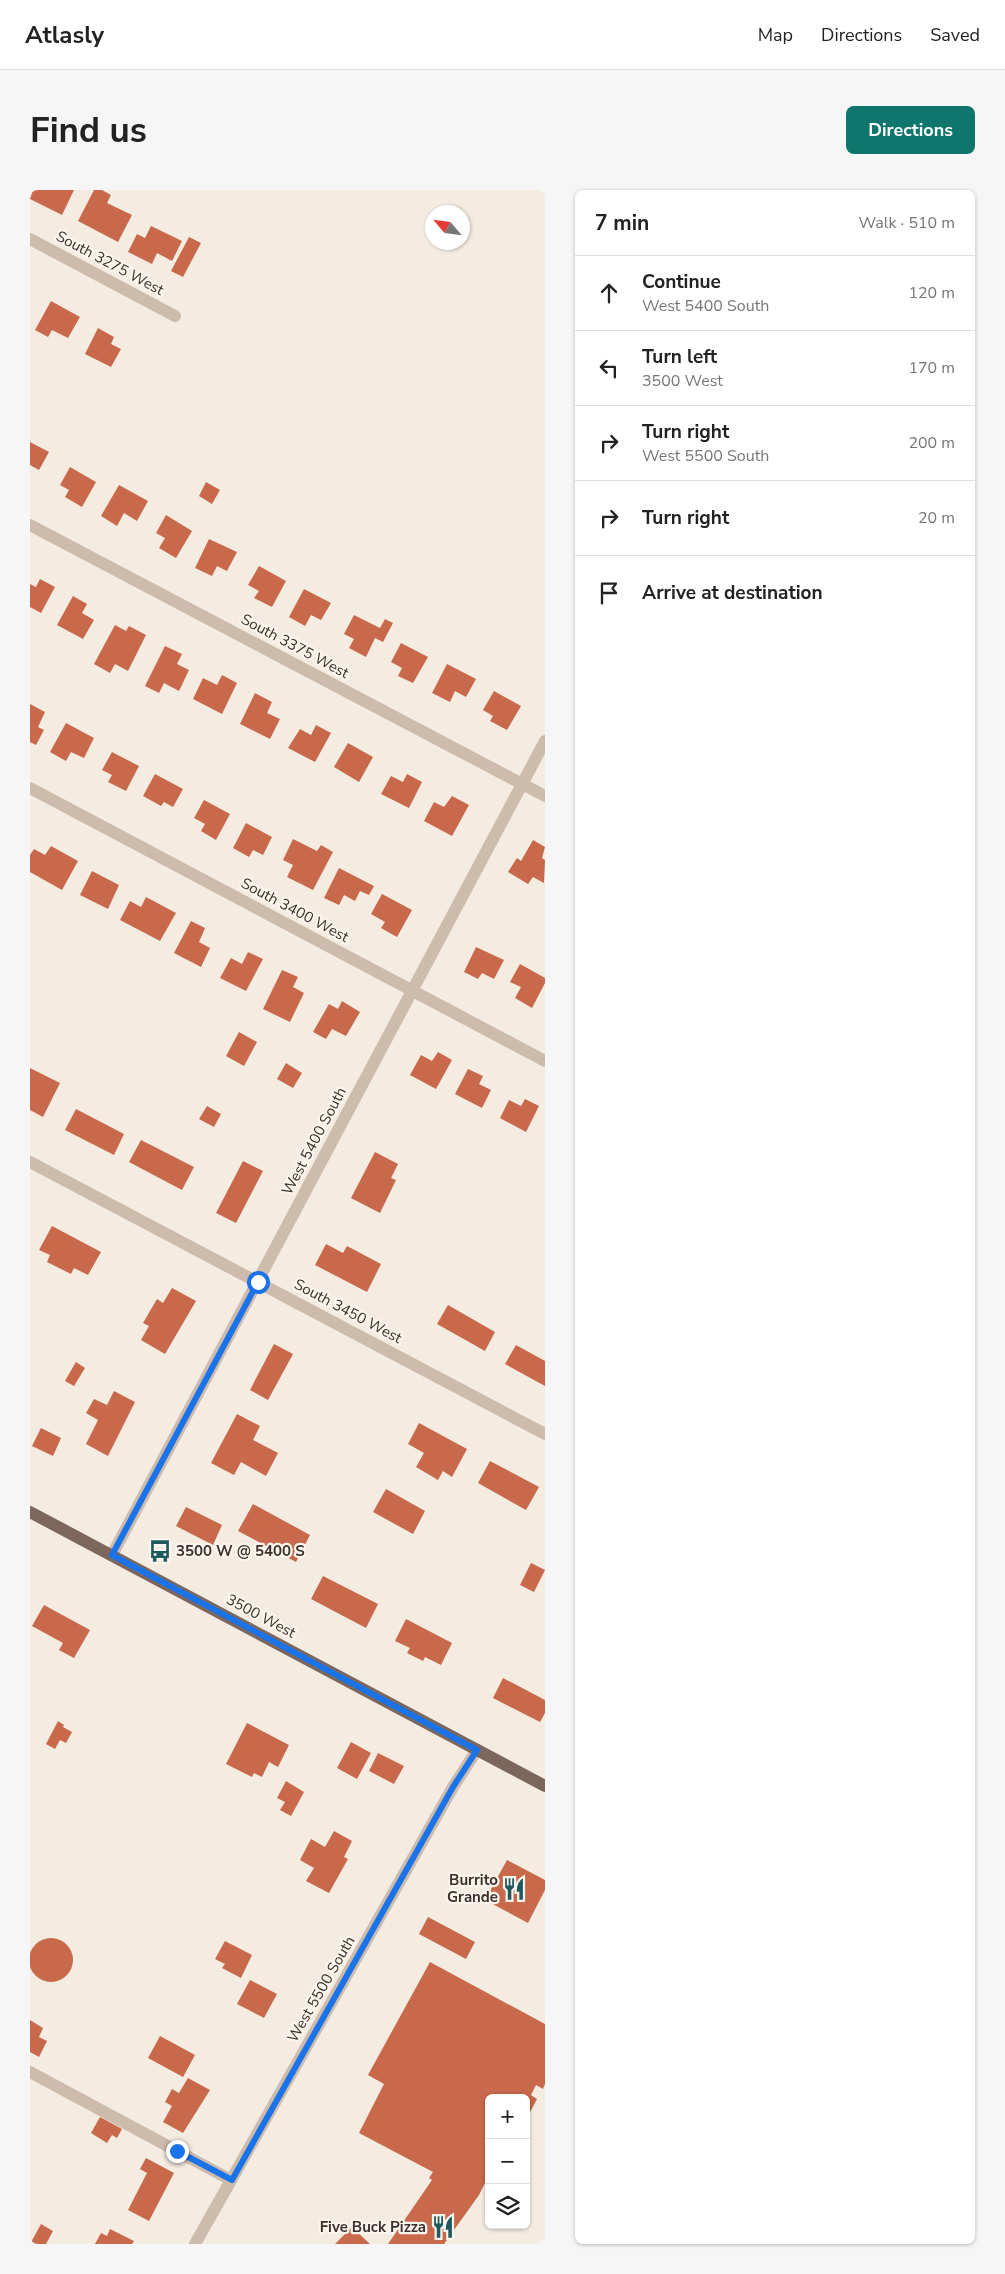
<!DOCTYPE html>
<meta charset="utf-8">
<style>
:root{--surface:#fff;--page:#f6f6f6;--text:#222;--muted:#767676;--line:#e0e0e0;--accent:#0f766e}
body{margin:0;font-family:"Nunito Sans",sans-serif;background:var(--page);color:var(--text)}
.controls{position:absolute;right:15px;bottom:15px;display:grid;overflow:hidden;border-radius:8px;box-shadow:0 1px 4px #0004}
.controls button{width:45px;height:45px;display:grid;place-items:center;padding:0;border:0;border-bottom:1px solid var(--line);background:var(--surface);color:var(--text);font:25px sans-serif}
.compass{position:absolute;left:395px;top:15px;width:45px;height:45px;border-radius:50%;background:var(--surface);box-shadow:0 1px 4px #0004;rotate:298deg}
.stop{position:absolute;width:15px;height:15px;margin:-11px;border:4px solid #1a73e8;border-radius:50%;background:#fff}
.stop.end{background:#1a73e8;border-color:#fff;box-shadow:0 1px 5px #0008}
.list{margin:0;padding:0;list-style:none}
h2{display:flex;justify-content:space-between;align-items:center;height:65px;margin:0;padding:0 20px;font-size:21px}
h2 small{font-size:16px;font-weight:400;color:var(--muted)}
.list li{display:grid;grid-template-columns:32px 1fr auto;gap:15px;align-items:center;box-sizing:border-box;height:75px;padding:0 20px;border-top:1px solid var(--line)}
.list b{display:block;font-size:19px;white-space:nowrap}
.list p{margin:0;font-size:16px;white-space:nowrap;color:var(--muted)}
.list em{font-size:16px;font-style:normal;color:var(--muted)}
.icon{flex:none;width:28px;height:28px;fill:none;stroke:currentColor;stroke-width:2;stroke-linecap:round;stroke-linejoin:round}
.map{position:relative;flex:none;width:515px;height:2054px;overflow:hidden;border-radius:8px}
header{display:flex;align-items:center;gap:30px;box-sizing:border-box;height:70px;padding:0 25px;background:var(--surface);border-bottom:1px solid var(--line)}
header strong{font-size:24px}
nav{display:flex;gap:28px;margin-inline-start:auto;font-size:18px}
.intro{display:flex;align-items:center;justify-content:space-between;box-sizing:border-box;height:120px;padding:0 30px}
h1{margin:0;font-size:35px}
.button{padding:12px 22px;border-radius:8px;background:var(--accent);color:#fff;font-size:18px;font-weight:700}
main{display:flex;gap:30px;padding:0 30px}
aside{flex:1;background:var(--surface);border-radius:8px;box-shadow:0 1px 4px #0004}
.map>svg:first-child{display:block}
.building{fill:#c8694b}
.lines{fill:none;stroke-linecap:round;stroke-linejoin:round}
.minor{stroke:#cdbbac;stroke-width:12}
.major{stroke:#7d675c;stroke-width:12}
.route{stroke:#1a73e8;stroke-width:6}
.labels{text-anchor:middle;stroke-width:4.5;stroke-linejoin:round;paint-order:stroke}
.street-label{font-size:15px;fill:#3b302b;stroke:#fbf5ee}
.poi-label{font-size:15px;font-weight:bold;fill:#3b302b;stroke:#fbf5ee;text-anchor:end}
</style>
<header>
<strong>Atlasly</strong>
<nav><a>Map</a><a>Directions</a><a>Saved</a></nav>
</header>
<div class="intro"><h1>Find us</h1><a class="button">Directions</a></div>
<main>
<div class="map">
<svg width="515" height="2054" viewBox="0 0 515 2054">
<rect width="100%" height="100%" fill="#f4ebe1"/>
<path class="building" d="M3,0H44L32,25L0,9Z
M64,0H72L81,5L77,13L102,25L88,52L48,31Z
M121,36L152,51L142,71L127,63L122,74L98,62L107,44L115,48Z
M159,47L171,53L153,87L141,81Z
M21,111L50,127L38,148L22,140L18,147L5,140Z
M68,138L84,147L81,154L91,159L81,177L55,164Z
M0,252L19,262L9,280L0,275Z
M40,277L66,292L52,317L35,307L39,300L30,295Z
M176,292L190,300L182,314L169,306Z
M89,295L118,311L107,331L94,323L87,336L71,326Z
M136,325L162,341L146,368L129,358L135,348L126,343Z
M179,349L207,362L197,381L187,376L182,386L165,378Z
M229,376L256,391L242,417L224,408L229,401L218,395Z
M10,389L25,397L11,423L0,417V394L6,397Z
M274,399L301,413L291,430L281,425L275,436L259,427Z
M43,406L57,414L52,423L64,430L53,449L27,435Z
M324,425L350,438L355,429L363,433L353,452L345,448L336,467L319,458L324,449L314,444Z
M85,435L96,441L99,436L116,445L98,481L85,474L80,483L64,474Z
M371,453L398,467L383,493L368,486L372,478L361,472Z
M135,456L152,464L147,474L159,480L149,501L134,493L129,503L115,496Z
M417,474L446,489L436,507L425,501L420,512L402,503Z
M192,485L207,493L192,524L163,509L173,488L187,495Z
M464,501L491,516L477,540L460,531L463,526L453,520Z
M225,503L242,512L237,523L250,529L240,549L210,534Z
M0,514L15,522L8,537L14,540L6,555L0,552Z
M36,533L64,548L54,568L41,562L36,571L20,562Z
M286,535L301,543L285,572L258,558L270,539L281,545Z
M318,553L343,567L329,592L304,577Z
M82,562L109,576L96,601L78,592L82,585L72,580Z
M125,584L153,599L143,617L134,612L131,616L113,606Z
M377,584L392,592L379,618L351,604L361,586L373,592Z
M422,606L439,615L422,646L394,631L404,612L414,617Z
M174,610L200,624L186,650L171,641L175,634L164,628Z
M216,633L242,647L233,665L223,660L219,667L203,658Z
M263,649L287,661L291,655L303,662L283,700L257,687L263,675L253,670Z
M503,650L515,657L512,668L515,670L514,693L503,687L498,694L478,682L487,668L491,671Z
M21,656L48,671L32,700L0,682V665L4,659L15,665Z
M309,678L344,696L339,705L330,701L325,711L314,705L309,715L294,708Z
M62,681L89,695L78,719L50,705Z
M352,704L382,720L367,747L351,738L355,732L341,724Z
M116,707L146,723L130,751L90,730L100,711L111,717Z
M161,731L175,738L169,752L180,758L171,777L144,763Z
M446,757L474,770L464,789L452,783L448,789L434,782Z
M218,762L233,769L216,801L190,788L201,768L212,774Z
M490,774L515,788V793L502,818L485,808L491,797L480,792Z
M252,780L268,787L263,797L274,803L260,832L233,819Z
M312,811L330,822L316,846L302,839L296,849L283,842L299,814L308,819Z
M209,842L227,852L214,876L196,866Z
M408,862L422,870L406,899L380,885L391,865L402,871Z
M256,873L272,883L263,898L247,889Z
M0,878L30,893L13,927L0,920Z
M438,879L453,886L449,894L461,900L452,918L425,904Z
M495,909L509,916L496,942L470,928L479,910L491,916Z
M177,916L191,924L184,937L169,929Z
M46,919L94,944L84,965L35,940Z
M111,950L164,977L152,1000L99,972Z
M345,962L368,974L361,988L366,990L350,1023L321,1008Z
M213,971L233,981L206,1033L186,1023Z
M22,1036L71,1062L58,1085L44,1078L41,1084L17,1072L20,1065L9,1060Z
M296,1054L313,1063L317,1056L351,1074L337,1102L285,1075Z
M142,1098L166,1111L135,1164L111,1150L119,1136L113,1133L127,1109L133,1113Z
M418,1115L465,1142L455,1161L407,1134Z
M244,1154L263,1164L238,1210L220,1200Z
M486,1155L515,1171V1196L475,1174Z
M46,1172L55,1178L44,1196L35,1191Z
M84,1201L105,1212L78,1266L56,1254L68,1230L56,1223L64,1209L77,1215Z
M207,1224L230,1236L223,1250L248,1263L236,1286L211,1272L204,1285L181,1273Z
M389,1233L437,1259L422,1287L413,1281L408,1290L386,1277L394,1263L378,1254Z
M11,1238L31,1248L23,1266L2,1256Z
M460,1271L509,1297L496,1320L448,1293Z
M356,1299L395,1321L383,1344L343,1322Z
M223,1314L280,1345L266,1372L208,1341Z
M156,1317L192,1335L183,1355L146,1336Z
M501,1373L515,1380L504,1402L490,1395Z
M293,1386L348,1414L336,1438L281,1409Z
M14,1415L60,1440L44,1468L29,1460L33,1453L2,1436Z
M376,1429L422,1453L411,1475L395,1467L393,1471L377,1463L380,1458L365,1451Z
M473,1488L515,1510V1523L510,1532L463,1508Z
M28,1531L34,1535L33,1537L42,1542L36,1553L30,1550L25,1559L16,1554Z
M217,1533L259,1555L248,1577L239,1572L232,1587L224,1583L222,1587L196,1574Z
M321,1552L341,1563L327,1589L307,1578Z
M348,1563L374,1576L364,1594L339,1581Z
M256,1591L274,1602L261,1626L250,1620L255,1612L247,1608Z
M304,1641L322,1651L314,1667L318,1669L299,1703L276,1691L284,1678L270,1670L281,1649L295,1657Z
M477,1670L515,1690V1700L498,1733L455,1710Z
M398,1727L445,1752L436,1769L389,1744Z
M-1 1770a22 22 0 1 1 44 0a22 22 0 1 1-44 0Z
M195,1751L222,1765L211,1788L192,1778L195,1774L185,1769Z
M400,1772L515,1834V1894L513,1899L506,1895L501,1905L507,1909L496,1930V1908H459V1985L449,2005L414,2054H358L402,1990L399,1988L403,1982L329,1943L354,1894L338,1885Z
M220,1790L247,1804L234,1828L207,1814Z
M0,1830L13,1838L9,1847L17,1851L9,1867L0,1862Z
M130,1846L165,1865L153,1887L118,1868Z
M158,1888L180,1900L153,1943L133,1932L142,1916L135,1912L142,1899L149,1903Z
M70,1927L92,1939L87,1948L82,1945L77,1953L61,1943Z
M116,1968L144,1983L119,2031L98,2020L117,1983L110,1979Z
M11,2034L23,2041L16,2054H0Z
M322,2037L340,2054H305Z
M80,2039L104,2051L102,2054H65L71,2043L77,2046Z"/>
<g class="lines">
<path class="minor" d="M0,49L145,126
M0,335L515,606
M0,598L515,871
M0,972L515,1244
M82,1365L515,551
M0,1882L201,1990
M165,2054L423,1597L447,1560"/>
<path class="major" d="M0,1322L515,1596"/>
</g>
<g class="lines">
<path class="route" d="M147,1961L202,1990L423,1597L447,1560L82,1365L228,1092"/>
</g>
<defs>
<symbol id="bus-bare" viewBox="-9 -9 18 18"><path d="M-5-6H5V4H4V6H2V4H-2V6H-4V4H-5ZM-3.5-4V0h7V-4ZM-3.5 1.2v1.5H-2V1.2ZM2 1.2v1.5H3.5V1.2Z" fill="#1f5a5e" stroke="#fbf5ee" stroke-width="2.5" paint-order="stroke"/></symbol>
<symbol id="restaurant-bare" viewBox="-9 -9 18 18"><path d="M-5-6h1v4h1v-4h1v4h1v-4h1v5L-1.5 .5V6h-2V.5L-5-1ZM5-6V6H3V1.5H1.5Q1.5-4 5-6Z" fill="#1f5a5e" stroke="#fbf5ee" stroke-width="2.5" paint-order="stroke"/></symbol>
</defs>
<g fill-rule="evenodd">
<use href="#bus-bare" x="114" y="1345" width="32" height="32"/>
<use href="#restaurant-bare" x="468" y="1683" width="32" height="32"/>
<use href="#restaurant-bare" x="397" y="2021" width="32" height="32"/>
</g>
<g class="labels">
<g class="street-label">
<text transform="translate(80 73) rotate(28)" y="5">South 3275 West</text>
<text transform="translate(265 456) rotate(28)" y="5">South 3375 West</text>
<text transform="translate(265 720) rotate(28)" y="5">South 3400 West</text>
<text transform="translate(284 951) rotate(-62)" y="5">West 5400 South</text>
<text transform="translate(318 1121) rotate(28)" y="5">South 3450 West</text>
<text transform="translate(231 1426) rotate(28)" y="5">3500 West</text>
<text transform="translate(291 1799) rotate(-60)" y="5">West 5500 South</text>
</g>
<g class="poi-label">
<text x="146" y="1366" text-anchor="start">3500 W @ 5400 S</text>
<text x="468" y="1695">Burrito<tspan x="468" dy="17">Grande</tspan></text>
<text x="396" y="2042">Five Buck Pizza</text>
</g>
</g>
</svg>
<div class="controls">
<button>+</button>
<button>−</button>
<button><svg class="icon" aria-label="layers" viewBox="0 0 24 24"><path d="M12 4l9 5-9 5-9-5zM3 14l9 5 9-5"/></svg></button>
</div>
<svg class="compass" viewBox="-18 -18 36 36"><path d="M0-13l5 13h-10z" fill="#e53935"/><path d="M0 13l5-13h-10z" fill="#767676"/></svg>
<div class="stop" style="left:228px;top:1092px"></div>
<div class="stop end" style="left:147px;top:1961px"></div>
</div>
<aside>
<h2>7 min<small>Walk · 510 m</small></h2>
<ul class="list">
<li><svg class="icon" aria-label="ahead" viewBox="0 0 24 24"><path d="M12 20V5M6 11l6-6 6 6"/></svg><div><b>Continue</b><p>West 5400 South</p></div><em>120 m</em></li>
<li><svg class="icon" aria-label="left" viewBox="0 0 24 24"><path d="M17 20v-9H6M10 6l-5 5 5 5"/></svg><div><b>Turn left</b><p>3500 West</p></div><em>170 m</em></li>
<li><svg class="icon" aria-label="right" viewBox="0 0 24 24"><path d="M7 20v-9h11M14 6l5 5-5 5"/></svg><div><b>Turn right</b><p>West 5500 South</p></div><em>200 m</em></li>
<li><svg class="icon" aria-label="right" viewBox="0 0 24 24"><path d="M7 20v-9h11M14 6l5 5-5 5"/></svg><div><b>Turn right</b></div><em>20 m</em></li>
<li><svg class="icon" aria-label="arrive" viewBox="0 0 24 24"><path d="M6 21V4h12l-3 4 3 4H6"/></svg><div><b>Arrive at destination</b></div></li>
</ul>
</aside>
</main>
